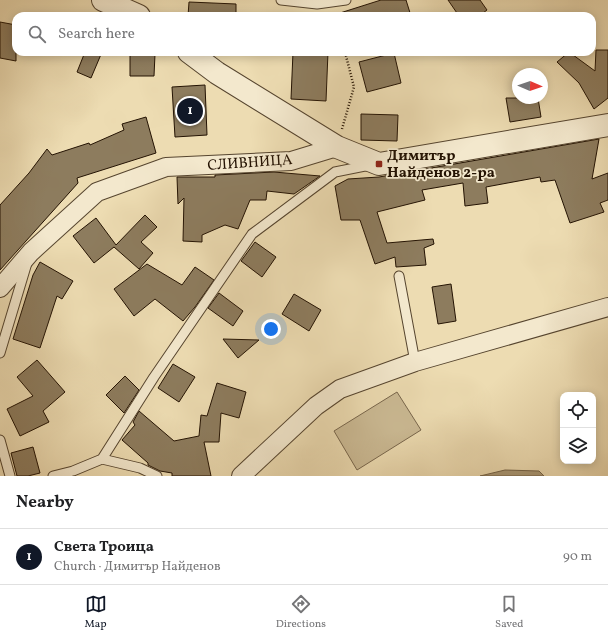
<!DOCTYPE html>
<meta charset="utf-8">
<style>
:root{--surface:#fff;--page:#f6f6f6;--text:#202124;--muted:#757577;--line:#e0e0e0;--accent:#111827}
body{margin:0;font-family:Vollkorn,serif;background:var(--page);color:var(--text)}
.controls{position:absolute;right:12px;bottom:12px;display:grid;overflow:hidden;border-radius:8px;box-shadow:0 2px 10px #0003}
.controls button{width:36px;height:36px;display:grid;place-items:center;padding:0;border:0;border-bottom:1px solid var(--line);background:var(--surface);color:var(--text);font:20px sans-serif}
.compass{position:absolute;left:512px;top:68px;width:36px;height:36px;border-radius:50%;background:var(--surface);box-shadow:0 2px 10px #0003;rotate:92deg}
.you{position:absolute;left:271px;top:329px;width:14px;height:14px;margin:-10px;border:3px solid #fff;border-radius:50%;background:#1a73e8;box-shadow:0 0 0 6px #1a73e833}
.badge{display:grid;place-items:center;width:26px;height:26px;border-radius:50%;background:var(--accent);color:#fff;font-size:13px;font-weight:700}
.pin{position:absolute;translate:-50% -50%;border:2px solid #fff;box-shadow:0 1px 4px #0006}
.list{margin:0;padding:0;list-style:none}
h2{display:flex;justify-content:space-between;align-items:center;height:52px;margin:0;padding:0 16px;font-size:17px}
h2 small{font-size:13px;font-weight:400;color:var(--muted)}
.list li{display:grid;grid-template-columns:26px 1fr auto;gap:12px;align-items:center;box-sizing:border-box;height:56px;padding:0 16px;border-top:1px solid var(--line)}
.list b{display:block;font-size:15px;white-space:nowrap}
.list p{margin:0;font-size:13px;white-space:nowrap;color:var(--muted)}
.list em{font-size:13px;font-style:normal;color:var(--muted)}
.icon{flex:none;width:22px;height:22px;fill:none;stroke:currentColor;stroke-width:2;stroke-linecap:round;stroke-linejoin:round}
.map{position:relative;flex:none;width:608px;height:476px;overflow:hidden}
.search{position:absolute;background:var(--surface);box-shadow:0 2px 10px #0003;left:12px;right:12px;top:12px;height:44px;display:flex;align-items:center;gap:10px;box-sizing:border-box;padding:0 14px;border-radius:12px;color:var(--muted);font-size:15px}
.sheet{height:108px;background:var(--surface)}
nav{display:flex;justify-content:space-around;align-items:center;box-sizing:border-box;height:56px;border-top:1px solid var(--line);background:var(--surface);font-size:11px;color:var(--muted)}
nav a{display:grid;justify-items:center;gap:2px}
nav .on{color:var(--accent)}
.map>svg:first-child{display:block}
.green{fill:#cbba94;stroke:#78664c}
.water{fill:#a99876;stroke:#746348}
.building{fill:#8d7c5e;stroke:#241303}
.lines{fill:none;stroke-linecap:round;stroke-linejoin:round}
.service-casing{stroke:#56452f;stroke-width:11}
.minor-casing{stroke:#56452f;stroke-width:20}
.tertiary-casing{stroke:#56452f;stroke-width:24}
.path{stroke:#241303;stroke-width:2.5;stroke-dasharray:1 2;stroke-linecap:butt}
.service{stroke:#f3e8cd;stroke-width:9}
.minor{stroke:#f3e8cd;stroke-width:18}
.tertiary{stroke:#f3e8cd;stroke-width:22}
.poi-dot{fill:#8f2418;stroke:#f3e8cd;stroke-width:1.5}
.labels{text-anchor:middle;stroke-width:3.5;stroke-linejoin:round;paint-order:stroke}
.poi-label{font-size:15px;font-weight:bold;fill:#241303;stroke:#f3e8cd;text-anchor:start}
.street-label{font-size:15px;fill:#241303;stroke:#f3e8cd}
</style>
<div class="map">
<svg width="608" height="476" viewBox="0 0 608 476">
<rect width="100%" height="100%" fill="#eddcb2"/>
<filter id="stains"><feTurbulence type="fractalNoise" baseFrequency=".005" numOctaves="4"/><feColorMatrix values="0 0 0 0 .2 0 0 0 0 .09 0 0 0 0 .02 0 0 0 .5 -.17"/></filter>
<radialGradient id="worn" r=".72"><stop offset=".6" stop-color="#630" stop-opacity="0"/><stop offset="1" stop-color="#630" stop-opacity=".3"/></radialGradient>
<path class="green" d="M397,392L421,430L357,470L334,431Z"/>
<path class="water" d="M505,470L539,471L544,476H480Z"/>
<path class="building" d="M381,0H406L411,16H341L340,13Z
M448,0H480L487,10L479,16H459Z
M189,2L236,4V16H188Z
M0,22L16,25V61L0,58Z
M596,50H608V98L594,109L579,83L557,62L569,52L595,71Z
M85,52H102L91,78L77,72Z
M293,52H328L326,101L291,99Z
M130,53L155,54L154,76H130Z
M394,53L401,83L367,92L359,62Z
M205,85L207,135L175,137L172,87Z
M506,98H538L541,117L510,122Z
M361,114L398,115L397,141L361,140Z
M146,117L156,153L77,178L78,183L0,270V205L29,173L47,149L52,155L89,143L90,145L124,130L122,124Z
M599,139L592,179L608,173V200L600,203L604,212L570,223L555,180L541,182L540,177L486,187L488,203L465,206L463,183L422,190L425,200L377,212L387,243L433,239L434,244L424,248L426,265L396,267L395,257L375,264L360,220H341L335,186L348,179L379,177Z
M274,172L320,176L294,194L267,191L266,200H250L238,229L225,225L202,235V242L183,241L184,198L178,204L177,177H215V175Z
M145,215L157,227L141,242L153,253L139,269L114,247L94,263L73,236L96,218L116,245Z
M255,242L276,257L262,277L241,261Z
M40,262L73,281L62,299L57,296L40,348L13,339L33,275Z
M147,264L182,285L195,267L214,280L195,307L183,321L155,299L134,316L114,289Z
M451,284L456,321L438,324L432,287Z
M219,293L243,311L233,326L208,308Z
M294,294L321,310L309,331L282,314Z
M223,339L259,340L238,358Z
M37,360L65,392L43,411L49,422L20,436L7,409L33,396L17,377Z
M173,364L195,377L179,402L158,388Z
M125,376L139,390L124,413L106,395Z
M217,383L246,392L239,418L221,413L219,442H204L211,476H172V473L160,471L148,465V463L122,440L135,425L133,422L139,411L174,441L199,436L201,415L207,416Z
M33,447L40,473L28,476H17L11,453Z"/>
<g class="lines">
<defs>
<path id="service" d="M281,0L317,4L346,0
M399,276L415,362
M0,353L27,263
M0,440L10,476
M102,459L140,468L157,476
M53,476L73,471L102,459L154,377L252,234L335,172L370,165"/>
<path id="minor" d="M0,288L31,252L97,192L166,167L291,161L337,147
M241,476L316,406L340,389L415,362L608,307"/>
<path id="tertiary" d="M103,0L139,16
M189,52L217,73L337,147L379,164L608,125"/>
</defs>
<use href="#service" class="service-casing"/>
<use href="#minor" class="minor-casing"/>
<use href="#tertiary" class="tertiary-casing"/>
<path class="path" d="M342,129L354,87L345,52"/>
<use href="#service" class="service"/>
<use href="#minor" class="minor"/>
<use href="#tertiary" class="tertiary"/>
</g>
<rect class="poi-dot" x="375" y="160" width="8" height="8" rx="2"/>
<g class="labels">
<g class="poi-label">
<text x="387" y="160">Димитър<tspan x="387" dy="17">Найденов 2-ра</tspan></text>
</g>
<g class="street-label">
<text transform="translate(250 162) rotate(-4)" y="5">СЛИВНИЦА</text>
</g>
</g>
<rect width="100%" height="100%" filter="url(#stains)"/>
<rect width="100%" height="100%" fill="url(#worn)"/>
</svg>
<div class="controls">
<button><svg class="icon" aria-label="locate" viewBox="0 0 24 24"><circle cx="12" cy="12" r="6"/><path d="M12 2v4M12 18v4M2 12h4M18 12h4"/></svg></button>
<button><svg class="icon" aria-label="layers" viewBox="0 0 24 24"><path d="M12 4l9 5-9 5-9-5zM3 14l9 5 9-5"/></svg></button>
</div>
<svg class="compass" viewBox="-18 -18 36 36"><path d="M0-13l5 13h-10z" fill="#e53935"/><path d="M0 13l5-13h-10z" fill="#757577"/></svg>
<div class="you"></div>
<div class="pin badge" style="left:190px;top:111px">1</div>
<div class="search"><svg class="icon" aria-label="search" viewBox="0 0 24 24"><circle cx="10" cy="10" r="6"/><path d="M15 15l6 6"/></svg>Search here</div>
</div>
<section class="sheet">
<h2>Nearby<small></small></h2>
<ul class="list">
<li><span class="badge">1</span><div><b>Света Троица</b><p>Church · Димитър Найденов</p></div><em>90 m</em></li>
</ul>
</section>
<nav>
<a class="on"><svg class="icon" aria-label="map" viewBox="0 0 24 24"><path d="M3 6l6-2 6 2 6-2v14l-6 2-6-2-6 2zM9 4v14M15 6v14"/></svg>Map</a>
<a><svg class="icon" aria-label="directions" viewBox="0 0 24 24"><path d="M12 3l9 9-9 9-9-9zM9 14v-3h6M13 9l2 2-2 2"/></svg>Directions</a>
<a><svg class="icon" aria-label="saved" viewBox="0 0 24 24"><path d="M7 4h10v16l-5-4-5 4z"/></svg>Saved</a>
</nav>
